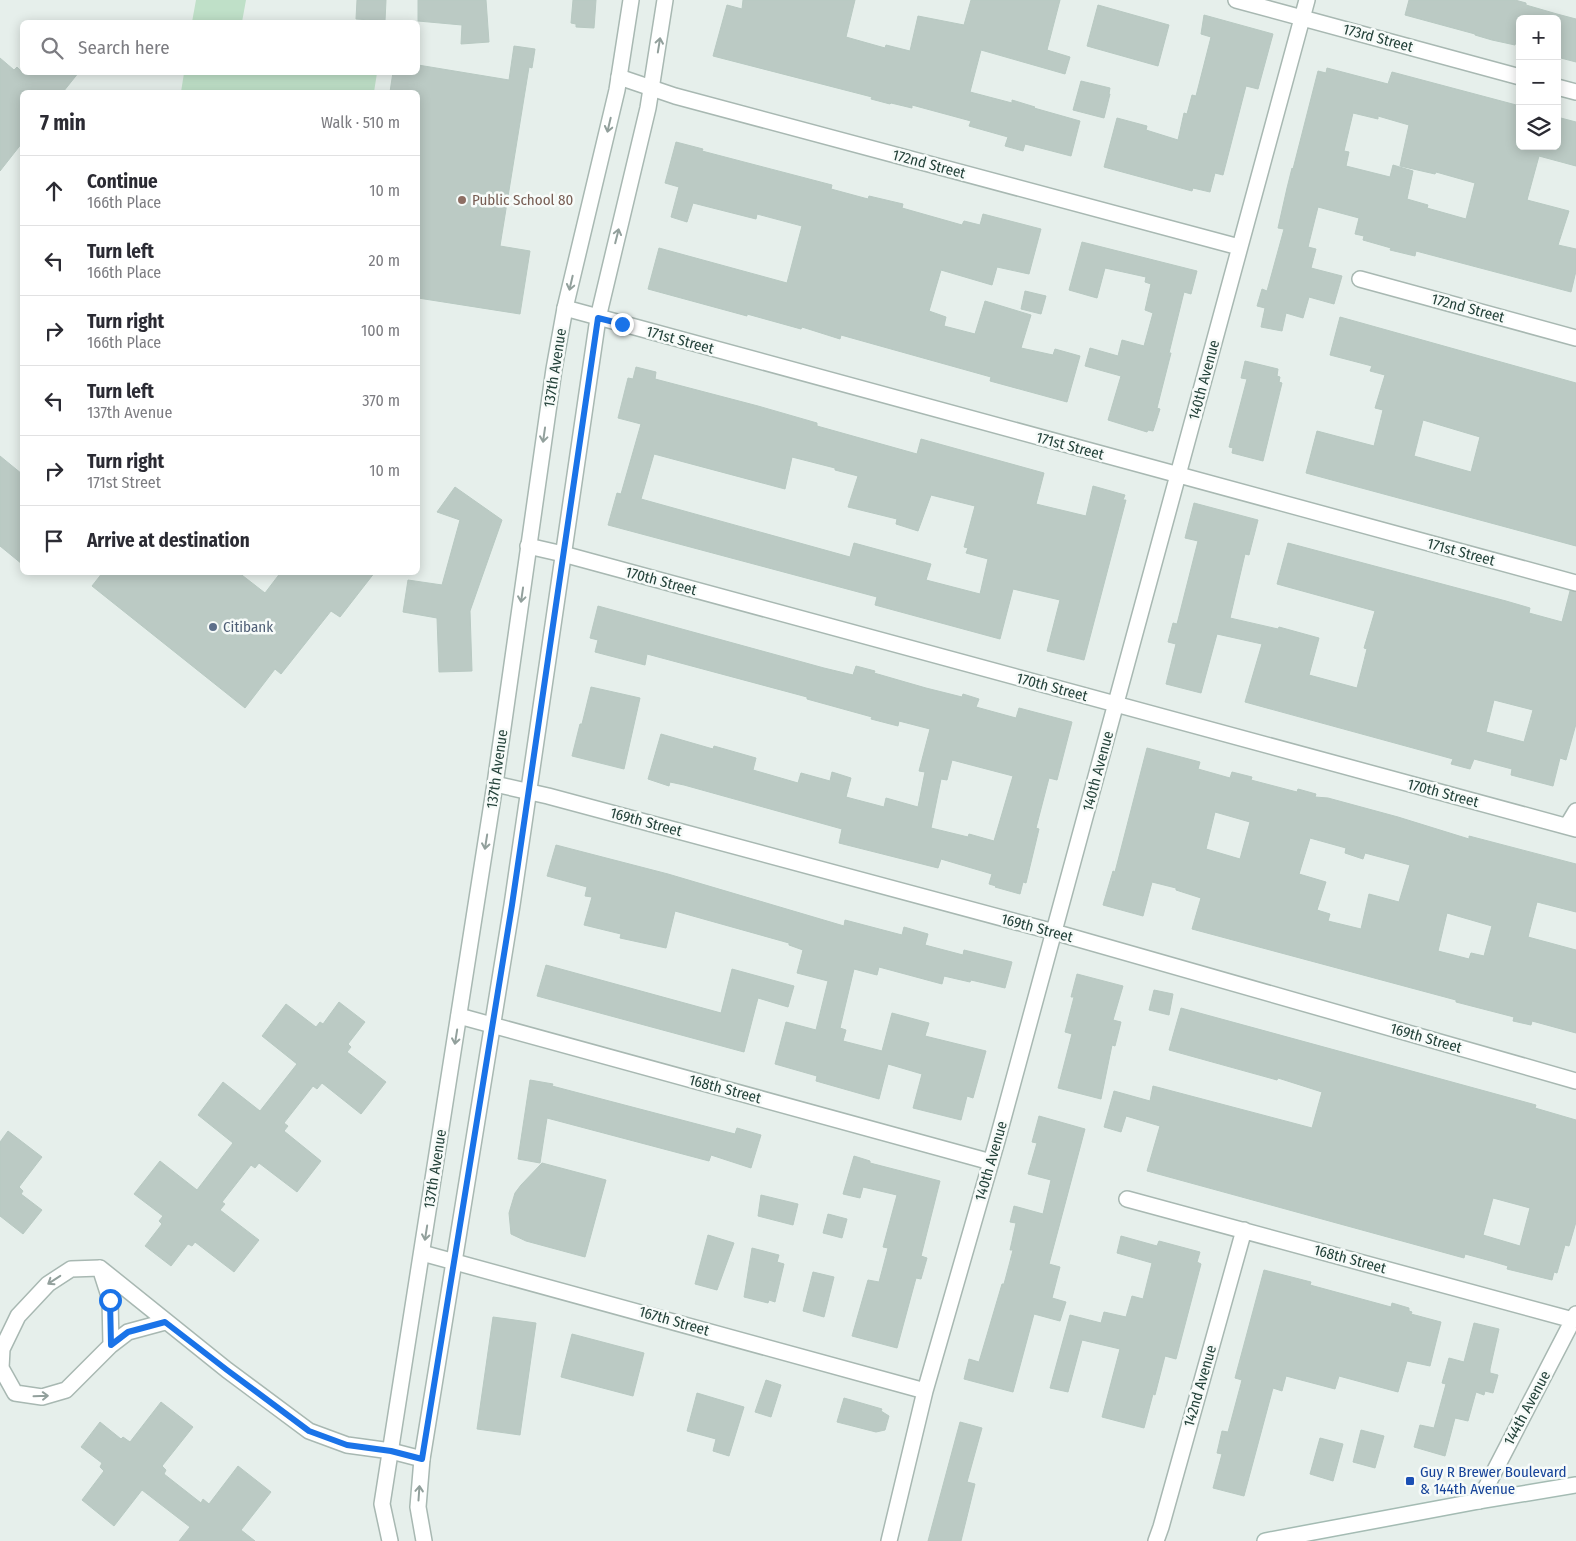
<!DOCTYPE html>
<meta charset="utf-8">
<style>
:root{--surface:#fff;--page:#f2f2f3;--text:#2b2b33;--muted:#7c7c81;--line:#e1e1e2}
body{margin:0;font-family:"Fira Sans Condensed",sans-serif;background:var(--page);color:var(--text)}
.controls{position:absolute;right:15px;top:15px;display:grid;overflow:hidden;border-radius:8px;box-shadow:0 2px 12px #0003}
.controls button{width:45px;height:45px;display:grid;place-items:center;padding:0;border:0;border-bottom:1px solid var(--line);background:var(--surface);color:var(--text);font:25px sans-serif}
.stop{position:absolute;width:15px;height:15px;margin:-11px;border:4px solid #1a73e8;border-radius:50%;background:#fff}
.stop.end{background:#1a73e8;border-color:#fff;box-shadow:0 1px 5px #0008}
.list{margin:0;padding:0;list-style:none}
h2{display:flex;justify-content:space-between;align-items:center;height:65px;margin:0;padding:0 20px;font-size:21px}
h2 small{font-size:16px;font-weight:400;color:var(--muted)}
.list li{display:grid;grid-template-columns:32px 1fr auto;gap:15px;align-items:center;box-sizing:border-box;height:70px;padding:0 20px;border-top:1px solid var(--line)}
.list b{display:block;font-size:19px;white-space:nowrap}
.list p{margin:0;font-size:16px;white-space:nowrap;color:var(--muted)}
.list em{font-size:16px;font-style:normal;color:var(--muted)}
.icon{flex:none;width:28px;height:28px;fill:none;stroke:currentColor;stroke-width:2;stroke-linecap:round;stroke-linejoin:round}
.map{position:relative;flex:none;width:1576px;height:1541px;overflow:hidden}
.search{position:absolute;background:var(--surface);box-shadow:0 2px 12px #0003;left:20px;top:20px;width:400px;height:55px;display:flex;align-items:center;gap:12px;box-sizing:border-box;padding:0 18px;border-radius:8px;color:var(--muted);font-size:19px}
.panel{position:absolute;background:var(--surface);box-shadow:0 2px 12px #0003;left:20px;top:90px;width:400px;height:485px;border-radius:8px}
.map>svg:first-child{display:block}
.green{fill:#bfe0c8}
.building{fill:#bbcac4;stroke:#b8c9c2;fill-rule:evenodd}
.lines{fill:none;stroke-linecap:round;stroke-linejoin:round}
.minor-casing{stroke:#a8b8b2;stroke-width:18}
.tertiary-casing{stroke:#a8b8b2;stroke-width:18}
.secondary-casing{stroke:#a4bbb3;stroke-width:18}
.minor{stroke:#fff;stroke-width:15}
.tertiary{stroke:#fff;stroke-width:15}
.secondary{stroke:#fff;stroke-width:15}
.oneway{stroke:#92a09c}
.route{stroke:#1a73e8;stroke-width:6}
.education-dot{fill:#8d6e63;stroke:#f7fbf9;stroke-width:2}
.service-dot{fill:#5c6f8a;stroke:#f7fbf9;stroke-width:2}
.transit-dot{fill:#1a4fb4;stroke:#f7fbf9;stroke-width:2}
.labels{text-anchor:middle;stroke-width:5;stroke-linejoin:round;paint-order:stroke}
.street-label{font-size:15px;fill:#24423a;stroke:#f7fbf9}
.education-label{font-size:15px;fill:#785e54;stroke:#f7fbf9;text-anchor:start}
.service-label{font-size:15px;fill:#4e5e75;stroke:#f7fbf9;text-anchor:start}
.transit-label{font-size:15px;fill:#164399;stroke:#f7fbf9;text-anchor:start}
</style>
<div class="map">
<svg width="1576" height="1541" viewBox="0 0 1576 1541">
<rect width="100%" height="100%" fill="#e6efeb"/>
<path class="green" d="M196,0H246L242,22H192Z
M184,73V72L377,73L374,92H181Z"/>
<path class="building" d="M357,0H386L385,21L356,19Z
M418,0H486L489,42L461,44L462,25L418,21Z
M573,0H596L594,28L576,27V24L571,23Z
M743,0H855L846,37L885,48L886,45L910,51L918,16L964,25L971,0H1060L1047,50L1070,57L1065,74L981,50L970,92L1012,103V100L1035,107L1034,108L1080,121L1071,156L1025,144L1023,151L1005,146L1008,137L969,126L971,121L912,105V108L891,103L890,104L871,99L872,97L713,56L727,5L742,9Z
M1409,0H1515L1526,3V5L1557,14L1556,19H1520V27L1515,45L1492,40L1475,35V34L1405,15Z
M1098,5L1169,25L1158,66L1087,46Z
M1557,14L1576,19V62L1557,57Z
M1204,15L1273,34L1258,89L1246,86L1223,175L1215,173L1210,192L1193,188L1192,191L1104,167L1117,118L1147,126L1146,130L1178,140L1184,113L1187,114L1192,95L1196,96L1211,37L1201,34Z
M514,46L535,49L532,68L529,67L500,246L530,251L520,314L418,298V92H390L393,72H418V65L509,80Z
M0,58L14,70L17,67L22,72H79L63,92H22V143L0,171Z
M1327,68L1388,84L1392,72L1520,106V146H1557V117L1576,122V166L1539,156L1527,200L1569,211L1558,245L1576,249V271L1571,292L1416,251L1415,256L1390,250L1391,248L1363,240L1364,236L1355,234L1359,218L1318,207L1308,247L1316,249L1311,268L1342,276L1334,304L1309,297L1303,318L1286,313L1282,331L1261,327L1265,308L1257,306L1262,289L1267,291L1284,229L1278,228L1287,188L1292,168L1293,169L1318,71L1326,73ZM1353,113L1378,119V116L1409,125L1400,166L1435,174L1436,172L1475,183L1466,219L1427,208L1428,205L1407,199L1413,171L1393,165L1390,177L1346,166L1349,152L1344,151Z
M1081,81L1110,88L1109,94H1110L1104,118L1073,110Z
M676,142L703,149L702,151L832,185L831,189L868,199L869,196L903,204L902,208L962,225L964,221L980,225L983,214L1041,229L1029,274L997,267L992,285L941,270L929,311L946,317L944,326L975,334L985,301L1031,315L1021,348L1053,355L1055,349L1080,356L1067,402L990,381L991,377L841,335L840,339L802,327L801,329L747,314V316L648,289L659,248L787,283L802,226L757,214L756,219L693,203L687,222L671,217L679,187L665,183Z
M1082,242L1197,271L1191,294L1184,292L1169,353H1171L1157,408L1160,409L1153,431L1148,430L1147,432L1108,420L1121,376L1085,366L1090,348L1118,356L1122,340L1144,346L1153,313L1145,310L1151,284L1145,282L1146,277L1105,268L1097,298L1069,290Z
M1025,291L1046,296L1041,314L1021,309Z
M1340,317L1576,383V546L1306,473L1317,431L1374,446L1383,410L1375,408L1385,375L1370,371L1372,366L1330,355ZM1423,420L1480,437L1471,472L1414,456Z
M1245,361L1278,369L1277,376L1280,377L1279,382L1282,383L1263,461L1232,453L1233,448L1229,447L1247,379L1241,378Z
M636,367L656,372L655,379L758,406L817,423V426L917,454L921,439L1044,473L1036,504L1086,516L1093,486L1125,495L1123,500H1126L1084,660L1047,651L1060,600L1013,589L1000,639L875,605L877,597L608,525L617,493L621,494L641,424L618,418L628,378L633,379ZM654,454L785,489L792,457L835,468V470L858,476L848,507L897,519L896,524L918,531L931,495L975,506L964,547L968,548L966,553L988,559L980,594L926,580L931,564L854,543L850,557L641,499Z
M0,456L22,474V564L0,546Z
M455,487L502,520L470,611L472,671L439,672L437,618L403,612L408,580L442,585L460,520L437,512Z
M1194,503L1258,520L1249,555L1245,554L1230,618L1278,629L1279,627L1319,638L1309,675L1357,688L1367,649L1364,648L1375,611L1277,584L1288,543L1506,601L1530,608L1529,613L1562,622L1570,591L1576,592V724L1566,760L1560,758L1553,786L1511,775L1512,769L1474,759L1470,769L1451,764L1453,759L1245,702L1262,644L1217,634L1201,693L1166,684L1176,644L1168,642L1173,623L1177,624L1198,541L1185,538ZM1494,700L1533,710L1524,742L1486,732Z
M103,572H238L265,593L281,572H375L340,617L331,611L281,674L275,669L245,708L92,586Z
M598,606L824,668L853,675L856,666L875,671L874,673L926,688L962,697L963,694L979,699L976,707L1016,718L1019,708L1072,722L1057,780L1049,778L1036,828L1039,829L1026,883L1023,882L1020,894L995,887L996,886L989,884L992,874L941,859L938,868L839,843L842,829L684,785L670,782L669,786L648,779L661,734L713,749L714,746L756,758L753,770L798,783L801,773L830,781L832,772L851,778L846,797L884,807L886,798L918,807L925,772L919,771L930,729L899,721L898,726L871,719L872,717L807,699V697L647,654L645,665L595,652L598,640L590,638ZM952,760L1013,776L994,841L969,834L968,837L931,828L941,779L947,780Z
M591,687L640,698L624,769L572,756L580,724H582Z
M1147,748L1200,762L1198,769L1230,778L1232,772L1252,777L1251,780L1297,792L1298,789L1316,794L1315,797L1328,798L1398,817L1469,839V836L1576,864V912L1537,902L1528,937L1576,950V1033L1532,1021L1531,1025L1513,1021L1514,1017L1456,1002V1000L1192,929L1201,898L1176,890V888L1152,882L1143,916L1103,905L1113,871L1115,872ZM1215,812L1250,822L1240,859L1206,849ZM1310,838L1346,848L1345,853L1363,859L1365,853L1410,865L1399,902L1369,894L1361,929L1328,921L1330,914L1317,910L1326,882L1299,874ZM1447,913L1492,926L1484,956L1471,953L1469,959L1438,951Z
M556,845L668,874L844,926L845,920L902,935L904,927L928,934L925,945L963,955L964,950L1012,962L1005,988L971,980L970,982L944,976L942,984L879,967L877,975L854,969L840,1028L846,1030L843,1041L882,1051L892,1013L929,1023L925,1036L986,1051L973,1098L967,1096L961,1120L913,1108L922,1074L888,1064L879,1099L816,1081L817,1076L775,1064L786,1022L816,1030L828,981L797,973L803,950L789,945V943L675,911L666,948L620,938L621,934L584,925L592,897L585,896L587,887L547,876Z
M546,965L721,1013L732,969L794,986L788,1007L758,998L744,1052L537,996Z
M1077,974L1123,986L1113,1020L1121,1022L1115,1046L1112,1045L1101,1099L1058,1088L1072,1034L1065,1032L1074,997H1071Z
M1154,990L1173,994L1169,1015L1149,1010Z
M339,1002L365,1022L348,1044L351,1047L347,1052L386,1082L361,1114L322,1083L317,1089L313,1086L284,1123L288,1126L284,1131L321,1161L297,1192L259,1163L255,1168L251,1165L222,1202L225,1204L220,1210L259,1240L234,1272L195,1242L192,1246L188,1244L171,1266L145,1246L162,1224L159,1221L163,1216L134,1194L160,1161L197,1190L233,1143L198,1115L223,1082L260,1111L297,1064L262,1036L286,1004L316,1027L320,1022L323,1024Z
M1181,1008L1536,1105L1535,1108L1576,1120V1222L1569,1246L1565,1245L1557,1273L1554,1272L1552,1280L1507,1269L1508,1266L1491,1261L1465,1254L1464,1258L1147,1171L1160,1126L1126,1116L1121,1132L1104,1127L1114,1091L1150,1101L1153,1086L1312,1128L1322,1092L1278,1078L1277,1080L1169,1050ZM1493,1198L1530,1208L1520,1246L1483,1235Z
M530,1080L553,1084L552,1086L735,1134L737,1128L761,1135L751,1168L711,1155L709,1161L547,1118L540,1163L518,1159Z
M1039,1116L1085,1129L1049,1264L1060,1267L1052,1298L1066,1302L1060,1321L1034,1314L1013,1392L964,1379L969,1359L979,1362L1002,1284H1004L1013,1250H1010L1016,1223L1010,1222L1014,1206L1043,1214L1051,1180L1028,1174L1037,1143L1032,1142Z
M8,1131L42,1157L19,1187L23,1191L21,1194L42,1210L23,1234L0,1216V1142Z
M854,1156L870,1161V1163L940,1181L921,1256L927,1258L921,1279L916,1278L897,1348L852,1336L868,1280L879,1282L888,1248L883,1247L897,1195L863,1187L860,1198L843,1194Z
M542,1163L606,1180L585,1257L526,1241L511,1234L509,1213L515,1193L521,1185Z
M761,1195L798,1204L793,1225L758,1216Z
M828,1214L847,1219L842,1238L823,1233Z
M708,1235L734,1243L717,1290L695,1284Z
M1121,1236L1157,1246L1159,1241L1200,1252L1197,1262L1201,1264L1176,1359L1165,1356L1155,1395L1153,1394L1144,1428L1102,1417L1120,1349L1082,1340L1068,1392L1050,1388L1070,1315L1101,1323L1104,1312L1126,1317L1132,1296L1143,1299L1152,1263L1117,1253Z
M752,1248L779,1255L777,1262L784,1264L775,1302L769,1300L768,1303L744,1297Z
M1264,1270L1311,1282L1310,1285L1391,1307L1392,1303L1409,1308V1311L1412,1312L1411,1314L1441,1322L1430,1366L1407,1361L1398,1392L1339,1376L1335,1389L1286,1376L1282,1391L1273,1388L1244,1496L1213,1488L1222,1454L1217,1453L1222,1431L1228,1432L1242,1380L1235,1378Z
M813,1272L834,1277L824,1317L803,1311Z
M493,1317L536,1323L520,1435L477,1429Z
M1474,1323L1499,1329L1490,1369V1373L1498,1375L1493,1393L1485,1391L1484,1395L1476,1392L1468,1421L1455,1418L1445,1456L1414,1447L1420,1425L1434,1428L1446,1384L1442,1383L1449,1358L1464,1362Z
M572,1334L644,1353L633,1396L561,1377Z
M766,1380L781,1385L771,1417L755,1412Z
M697,1393L744,1407L729,1456L713,1451L716,1439L687,1431Z
M844,1398L882,1409L881,1411L889,1416L885,1430L876,1432L837,1422Z
M161,1402L193,1427L162,1466L166,1470L164,1474L201,1503L203,1499L209,1504L238,1466L271,1492L241,1530L255,1541H179L190,1527L142,1490L114,1526L82,1500L104,1471L100,1467L102,1463L81,1447L100,1422L121,1439L123,1437L130,1442Z
M960,1422L982,1428L967,1482L975,1484L961,1541H928Z
M1361,1430L1384,1436L1375,1468L1353,1462Z
M1320,1438L1343,1444L1333,1481L1310,1474Z"/>
<g class="lines">
<defs>
<path id="minor" d="M1236,0L1520,77
M619,77L675,96L1239,247
M1557,87L1576,92
M1360,279L1576,338
M565,308L1576,583
M528,546L563,554L1576,829
M495,784L548,796L1054,932L1576,1081
M1567,826L1576,811
M459,1016L991,1162
M1127,1199L1573,1320
M422,1253L925,1391
M100,1268L110,1299L111,1345
M165,1322L128,1332L111,1345L66,1390L42,1397L15,1393L1,1368L2,1349L18,1316L48,1284L71,1269L100,1268L227,1370L309,1431L347,1445L391,1451L422,1459
M1479,1501L1576,1314
M889,1541L925,1391L997,1141L1307,0
M1156,1541L1161,1527L1244,1230"/>
<path id="tertiary" d="M390,1541L382,1504L495,784L554,369L565,308L617,90L631,0
M424,1541L418,1507L422,1459L512,905L598,318L648,108L665,0"/>
<path id="secondary" d="M1265,1541L1479,1501L1576,1485"/>
</defs>
<use href="#minor" class="minor-casing"/>
<use href="#tertiary" class="tertiary-casing"/>
<use href="#secondary" class="secondary-casing"/>
<use href="#minor" class="minor"/>
<use href="#tertiary" class="tertiary"/>
<use href="#secondary" class="secondary"/>
</g>
<defs><path id="oneway-shaft" d="M-6 0H5M1.5-3L5.5 0L1.5 3" fill="none" stroke-width="1.6" stroke-linecap="round" stroke-linejoin="round" transform="scale(1.25)"/></defs>
<g class="oneway">
<use href="#oneway-shaft" transform="translate(659 45) rotate(-81)"/>
<use href="#oneway-shaft" transform="translate(609 125) rotate(103)"/>
<use href="#oneway-shaft" transform="translate(617 236) rotate(-76)"/>
<use href="#oneway-shaft" transform="translate(571 283) rotate(103)"/>
<use href="#oneway-shaft" transform="translate(544 435) rotate(98)"/>
<use href="#oneway-shaft" transform="translate(522 595) rotate(98)"/>
<use href="#oneway-shaft" transform="translate(486 842) rotate(99)"/>
<use href="#oneway-shaft" transform="translate(456 1037) rotate(99)"/>
<use href="#oneway-shaft" transform="translate(426 1233) rotate(99)"/>
<use href="#oneway-shaft" transform="translate(54 1280) rotate(147)"/>
<use href="#oneway-shaft" transform="translate(41 1396) rotate(-2)"/>
<use href="#oneway-shaft" transform="translate(419 1493) rotate(-86)"/>
</g>
<g class="lines">
<path class="route" d="M110,1300L111,1345L128,1332L165,1322L227,1370L309,1431L347,1445L391,1451L422,1459L512,905L598,318L622,324"/>
</g>
<circle class="education-dot" cx="462" cy="200" r="5"/>
<circle class="service-dot" cx="213" cy="627" r="5"/>
<rect class="transit-dot" x="1405" y="1476" width="10" height="10" rx="2.5"/>
<g class="labels">
<g class="street-label">
<text transform="translate(1378 38) rotate(15)" y="5">173rd Street</text>
<text transform="translate(929 164) rotate(15)" y="5">172nd Street</text>
<text transform="translate(1468 308) rotate(15)" y="5">172nd Street</text>
<text transform="translate(680 340) rotate(15)" y="5">171st Street</text>
<text transform="translate(555 368) rotate(-81)" y="5">137th Avenue</text>
<text transform="translate(1204 380) rotate(-75)" y="5">140th Avenue</text>
<text transform="translate(1070 446) rotate(15)" y="5">171st Street</text>
<text transform="translate(1461 552) rotate(15)" y="5">171st Street</text>
<text transform="translate(661 581) rotate(15)" y="5">170th Street</text>
<text transform="translate(1052 687) rotate(15)" y="5">170th Street</text>
<text transform="translate(497 769) rotate(-82)" y="5">137th Avenue</text>
<text transform="translate(1098 771) rotate(-75)" y="5">140th Avenue</text>
<text transform="translate(1443 793) rotate(15)" y="5">170th Street</text>
<text transform="translate(646 822) rotate(15)" y="5">169th Street</text>
<text transform="translate(1037 928) rotate(15)" y="5">169th Street</text>
<text transform="translate(1426 1038) rotate(16)" y="5">169th Street</text>
<text transform="translate(725 1089) rotate(15)" y="5">168th Street</text>
<text transform="translate(991 1161) rotate(-74)" y="5">140th Avenue</text>
<text transform="translate(435 1169) rotate(-81)" y="5">137th Avenue</text>
<text transform="translate(1350 1259) rotate(15)" y="5">168th Street</text>
<text transform="translate(674 1321) rotate(16)" y="5">167th Street</text>
<text transform="translate(1200 1386) rotate(-74)" y="5">142nd Avenue</text>
<text transform="translate(1527 1408) rotate(-62)" y="5">144th Avenue</text>
</g>
<g class="education-label">
<text x="472" y="205">Public School 80</text>
</g>
<g class="service-label">
<text x="223" y="632">Citibank</text>
</g>
<g class="transit-label">
<text x="1420" y="1477">Guy R Brewer Boulevard<tspan x="1420" dy="17">&amp; 144th Avenue</tspan></text>
</g>
</g>
</svg>
<div class="controls">
<button>+</button>
<button>−</button>
<button><svg class="icon" aria-label="layers" viewBox="0 0 24 24"><path d="M12 4l9 5-9 5-9-5zM3 14l9 5 9-5"/></svg></button>
</div>
<div class="stop" style="left:110px;top:1300px"></div>
<div class="stop end" style="left:622px;top:324px"></div>
<div class="search"><svg class="icon" aria-label="search" viewBox="0 0 24 24"><circle cx="10" cy="10" r="6"/><path d="M15 15l6 6"/></svg>Search here</div>
<section class="panel">
<h2>7 min<small>Walk · 510 m</small></h2>
<ul class="list">
<li><svg class="icon" aria-label="ahead" viewBox="0 0 24 24"><path d="M12 20V5M6 11l6-6 6 6"/></svg><div><b>Continue</b><p>166th Place</p></div><em>10 m</em></li>
<li><svg class="icon" aria-label="left" viewBox="0 0 24 24"><path d="M17 20v-9H6M10 6l-5 5 5 5"/></svg><div><b>Turn left</b><p>166th Place</p></div><em>20 m</em></li>
<li><svg class="icon" aria-label="right" viewBox="0 0 24 24"><path d="M7 20v-9h11M14 6l5 5-5 5"/></svg><div><b>Turn right</b><p>166th Place</p></div><em>100 m</em></li>
<li><svg class="icon" aria-label="left" viewBox="0 0 24 24"><path d="M17 20v-9H6M10 6l-5 5 5 5"/></svg><div><b>Turn left</b><p>137th Avenue</p></div><em>370 m</em></li>
<li><svg class="icon" aria-label="right" viewBox="0 0 24 24"><path d="M7 20v-9h11M14 6l5 5-5 5"/></svg><div><b>Turn right</b><p>171st Street</p></div><em>10 m</em></li>
<li><svg class="icon" aria-label="arrive" viewBox="0 0 24 24"><path d="M6 21V4h12l-3 4 3 4H6"/></svg><div><b>Arrive at destination</b></div></li>
</ul>
</section>
</div>
